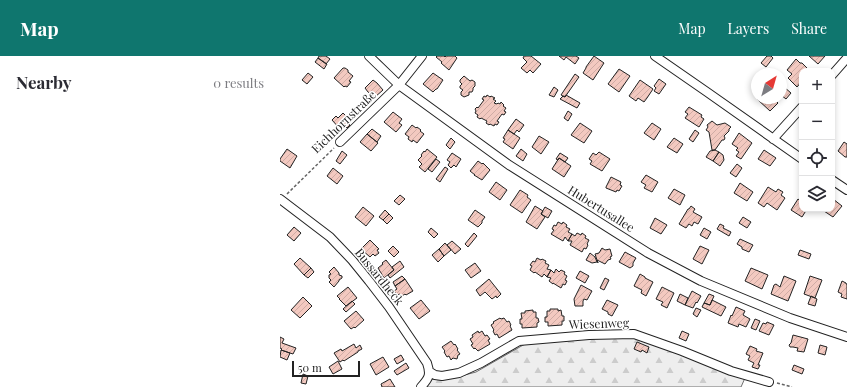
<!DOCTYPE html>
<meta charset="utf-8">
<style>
:root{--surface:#fff;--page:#f7f7f7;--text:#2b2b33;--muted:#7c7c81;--line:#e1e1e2;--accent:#0f766e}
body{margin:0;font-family:"Playfair Display",serif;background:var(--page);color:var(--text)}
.controls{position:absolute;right:12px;top:12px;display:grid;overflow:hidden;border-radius:8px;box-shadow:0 2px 6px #0003}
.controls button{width:36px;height:36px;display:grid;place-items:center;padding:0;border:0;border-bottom:1px solid var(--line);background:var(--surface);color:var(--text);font:20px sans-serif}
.compass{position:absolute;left:471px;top:12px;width:36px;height:36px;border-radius:50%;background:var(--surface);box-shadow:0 2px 6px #0003;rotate:37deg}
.scale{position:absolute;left:12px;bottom:10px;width:68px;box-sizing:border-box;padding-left:4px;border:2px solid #222;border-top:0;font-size:11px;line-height:14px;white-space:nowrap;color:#222;-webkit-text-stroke:3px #fff;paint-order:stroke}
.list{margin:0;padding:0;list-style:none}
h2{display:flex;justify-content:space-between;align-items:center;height:52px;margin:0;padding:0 16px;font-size:17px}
h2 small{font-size:13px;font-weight:400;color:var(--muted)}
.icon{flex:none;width:22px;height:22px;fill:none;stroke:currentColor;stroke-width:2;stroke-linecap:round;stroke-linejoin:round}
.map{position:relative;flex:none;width:567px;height:331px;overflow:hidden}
header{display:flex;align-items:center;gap:24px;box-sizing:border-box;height:56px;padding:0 20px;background:var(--accent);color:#fff}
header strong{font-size:19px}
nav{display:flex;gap:22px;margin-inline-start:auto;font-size:14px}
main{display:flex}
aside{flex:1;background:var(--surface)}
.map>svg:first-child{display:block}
.forest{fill:url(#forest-firs);stroke:#6f6f6f}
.building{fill:url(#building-hatch);stroke:#222}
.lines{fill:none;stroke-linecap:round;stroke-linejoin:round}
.street-casing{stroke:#222;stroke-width:10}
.path{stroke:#646464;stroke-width:1.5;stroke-dasharray:3 2;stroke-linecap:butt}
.street{stroke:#fff;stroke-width:8}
.labels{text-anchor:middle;stroke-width:3;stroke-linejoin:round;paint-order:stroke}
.street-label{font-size:12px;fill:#222;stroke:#fff}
</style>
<header>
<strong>Map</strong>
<nav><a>Map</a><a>Layers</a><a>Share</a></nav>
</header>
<main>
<aside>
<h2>Nearby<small>0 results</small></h2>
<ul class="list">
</ul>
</aside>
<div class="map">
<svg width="567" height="331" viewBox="0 0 567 331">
<defs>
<pattern id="forest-firs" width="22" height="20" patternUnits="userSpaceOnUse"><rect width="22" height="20" fill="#eee"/><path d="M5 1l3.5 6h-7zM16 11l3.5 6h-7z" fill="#ccc"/></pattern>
<pattern id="building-hatch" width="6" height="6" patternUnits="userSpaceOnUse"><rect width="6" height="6" fill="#f3c9c0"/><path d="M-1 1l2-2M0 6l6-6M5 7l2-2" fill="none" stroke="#d0aca5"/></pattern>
</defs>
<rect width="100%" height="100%" fill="#fff"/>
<path class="forest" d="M336,279L356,281L465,322L461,331H145L152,323H162L177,321L196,316L245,288Z"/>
<path class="building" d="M39,0H46L50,3L46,8L38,2Z
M157,0H164L165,1L166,0H175L177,2L169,14L161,7L162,6L156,1Z
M244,0H251L261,8L253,17L250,14L247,17L241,12L247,6L243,2Z
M279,0H296L299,2L295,8L286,1L284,4Z
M314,0L324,7L313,24L303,17L306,12V11Z
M487,0H491L493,2L486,11L481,7Z
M529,0H545L538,8Z
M38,2L47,8L44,13L35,6Z
M516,3L520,7H522L528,13V14L529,15H522V25L517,31L508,22L512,18L507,14Z
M63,12H65L68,14V16L73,20L69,25L71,26L67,31L65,30L64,31L54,22Z
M339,13L350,20L339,36L328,28Z
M28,17L33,21L27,28L22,24Z
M153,17L163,24L157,33H156L153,36L143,28Z
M295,18L299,21L285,41L281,39Z
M184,20L190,25L192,24L195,26V30L193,32V34L192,36H189V39L184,41L181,39V36L183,34L180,32V30L182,28L180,26V24Z
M379,23L386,28L379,38L374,35L376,32L374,30Z
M93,24L97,27L103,34L95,41L88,36L85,32Z
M360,24L373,33L367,42L364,46L358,42L356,45L349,40Z
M274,31L278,34L274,41L269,39Z
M504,31L511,37L506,43L501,39V34Z
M207,39L210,41L211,40L215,42L213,43L216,45L214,47L217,48L218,47L220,48L221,46L224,49L223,50L226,52L224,55L226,56L224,59L222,58L217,65L219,66L217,69L215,68L214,70L210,68L209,69L206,67L207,65L201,62L200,63L197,61L198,59L195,57L196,55L195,53L197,51L198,52L204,44L202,43L204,40L206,41Z
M286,39L300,47L297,52L280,43L283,40L285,41Z
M478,42H499L496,45L498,47L490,55L477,43Z
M409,51L422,59L421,61L424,63L419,71L405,62L408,58L405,56Z
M288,55L292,58L288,65L284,62Z
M113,56L122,63L119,67L122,69L116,76L104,66Z
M63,57L70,64L67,67L70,69L67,72L64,69L60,73L52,64L56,60L58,62Z
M236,63L244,69L239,76L237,74L234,78L228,74Z
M432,65L437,69L445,67L451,71L449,73V75L444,80L445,82L444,84H442L435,94H432L429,76L426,74L428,71L427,69Z
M300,67L312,75L304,87L291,79Z
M372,67L381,73L374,84L364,77Z
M132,69L136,72L137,71L141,74L140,75L144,78L137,87L133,84L132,86L128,83L129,81L125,78Z
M92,73L101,80L97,86L87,78Z
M228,74L240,82L233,93L223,86L225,83L223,82Z
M415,74L419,77L413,86L409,83Z
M459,77L472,87L461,103L456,100L459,96L456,94L458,92L452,88Z
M87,78L98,87L91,95L80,86Z
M259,80L269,86L261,98L252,91Z
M171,82L175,86L170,93L166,89Z
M394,82L403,88L397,97L387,91Z
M564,86L567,88V101H565L558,95Z
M7,93L17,100L10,112L0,105V103Z
M147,93L157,101L145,116L139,111L142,108L138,104L142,100L141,99L144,95L145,96Z
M241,93L247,98L243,105L236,100Z
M435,94L439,96L433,105L426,101L430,95Z
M484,94L496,102L490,110L478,103Z
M62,95L67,99L60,108L56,105Z
M319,96L330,103L322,115L310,108L312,105L309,103L313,97L316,99Z
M439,96L443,99L444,104L440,110L433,105Z
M172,97L181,103L176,111L174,109L171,112L168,109L170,106L167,104Z
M280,97L288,102L285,106L279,102L278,104L276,103Z
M279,102L291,110L284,121L272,113Z
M156,103L160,106L152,116L148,113Z
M198,105L202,108L203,107L210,114L202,124L194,119H195L190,115Z
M457,108L462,112L456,121L450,117Z
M165,111L168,113L160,126L156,123Z
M53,112L63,120L57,128L47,120Z
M366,119L378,126L372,136L364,132L366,129L361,126Z
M331,121L341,126L340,129L342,130L339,135L337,134L336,136L326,132V131Z
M216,126L227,134L220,144L209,136Z
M460,127L473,136L467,145L454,137Z
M488,131L496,136L498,133L503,136L501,139L505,142L497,154L487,147L484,151L478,147Z
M394,133L405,139L400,149L388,142Z
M240,134L248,139L247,141L251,144L242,157L230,149Z
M120,139L125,143L119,149L114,145Z
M518,143L522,146V153H527L522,161L511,154Z
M553,143L562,150L553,161L544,155L545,153H552Z
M255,150L263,155L261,158L265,161L257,173L246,166Z
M411,150L415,153L413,156L422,161L418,168L414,166L412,170L409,168L406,172L399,168L408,153H409Z
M83,151L94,160L86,170L75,161Z
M265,151L272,155L268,162L261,158Z
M105,154L109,158L103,164L99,161Z
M195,154L205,161L202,165V167L198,171L188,164Z
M109,158L113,162L107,168L103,164Z
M463,161L471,166L467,172L459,167Z
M375,162L387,169L381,178L370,172Z
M278,166L282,168L283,166L287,169L286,171L290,173L288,176L292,178L288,185L285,181L283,185L271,178L274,174L272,173L274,169L276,170Z
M440,168L444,170L443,172L451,176L449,180L437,173Z
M14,171L21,177L14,185L7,179Z
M151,172L158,178L154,182L148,176Z
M424,172L431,176L427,183L420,179Z
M194,177L197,180L188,191L185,188Z
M297,177L301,179L302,177L306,180L305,182L309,184L307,188L308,189L306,193L304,192L302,196L290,189L292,185H288L292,178L295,180Z
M460,183L473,189L469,196L462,193V191L457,188Z
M90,184L99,193L97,194L99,197L95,200L93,198L90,201L81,193Z
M172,185L181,193L175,198L167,189Z
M165,187L171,194L164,200L159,193Z
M113,190L119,196L114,201L108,195Z
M420,190L429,194L422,208L413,203Z
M322,192L325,194L330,193L332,200L330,201L331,203L328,204L325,208L317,204L318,207L315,198L319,197Z
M159,193L164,200L158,206L152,199Z
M520,194L531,198L529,203L518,199Z
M345,196L356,202L353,207V210L350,212L339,206Z
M310,197L315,201L317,206L312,207L306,204Z
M20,202L31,212L24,219L14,208Z
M257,202L261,204L262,203L266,205L265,207L269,209L267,213L271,214L267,221L264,218L262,221L255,216L254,217L250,214L252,210L250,209L253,205L255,206Z
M106,204L114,214L104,222L98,212L103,208L102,207Z
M120,205L124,211L110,222L108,219L114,214L112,211Z
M195,207L201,215L191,222L185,214Z
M54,211L59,217V219L62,220V222L59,224V225L54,231L49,226L51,224L49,222V219L51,218L49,216Z
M31,212L34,216L28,222L24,219Z
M471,212L488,219L482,233L465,225Z
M276,213L279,216L281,214L285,216L284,218L287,220L285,224L287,225L285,229L283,228L281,232L273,227V228L269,225L271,222L267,221L271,214L274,217Z
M300,215L309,220L305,227L296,222Z
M360,218L365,221V222L373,226L366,240L361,237L362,234L354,230Z
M122,220L125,223L115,230L113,226Z
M504,220L516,225L508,245L491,238L494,229L496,228L500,231Z
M530,220L542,224L535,242L524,238Z
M325,222L329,224L324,234L320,232Z
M125,223L133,235L126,239L125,238L122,240L120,238L117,239L114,235L117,233L115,230Z
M209,223L221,238L217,242L216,240L212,243L205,236L200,240L196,234Z
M562,225L566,227V228H567V243L561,241L562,238L558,236Z
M301,229L312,235L307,244L304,243L303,245V250H295L294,243Z
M68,231L77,242L66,250L59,243H60L57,240Z
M382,231L394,237L387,252L381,249L383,246L376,243Z
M412,235L421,240L417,247L416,246L413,252L405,249Z
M400,238L408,242L405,249L397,245Z
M429,238L434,240L430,249L424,247Z
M531,240L537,243L535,250L528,248Z
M23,241L32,250L20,262L11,254Z
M141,244L150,255L139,263L130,252Z
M327,244L338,249L332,260L328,258V256L322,253Z
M432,244L446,251L441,260L422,251L424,247L430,249Z
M72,245L75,248L66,256L63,253Z
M456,251L465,255L463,259L470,263L466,271L459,268L458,271L448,267L451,259L452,260Z
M416,252L421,254L417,261L413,258Z
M270,253H278V255L281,254L282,260H284V265H282V269L268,270V266H265V261H267V255H270Z
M253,254V256H256V262H258L259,266L257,267V271L242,272V268H240V263H242L241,257H245V255Z
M76,255L84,264L75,272L74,271L71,273L64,265Z
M220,262L221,263L224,262L227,266L229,265L231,269L230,270L232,274L219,282L217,278L215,279L213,275L214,274L211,269L214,267L213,266Z
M475,263L480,265L476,274L471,272Z
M487,266L494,269L489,279L479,275L483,267L486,268Z
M198,275L199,277L202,275L205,280L207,279L210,283L208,284L210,288L198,295L195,292L194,293L191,289L193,288L190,283L193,281L192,279Z
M402,275L409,278L406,285L399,282Z
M513,279L528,283L524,296L517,295L518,292L513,291H510L509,289L511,287Z
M0,281L4,283L2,287L16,292L13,298L1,294L2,293L0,292Z
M171,285L174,289L175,288L178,293L177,294L180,298L178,299L177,303L173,302L171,304L169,300L167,301L164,296L165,295L162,291Z
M357,286L369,291L367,297L362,294L361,296L354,293Z
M74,288L76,292L80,289L82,293L78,295V296L64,305L63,304L60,306L54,297L61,293L62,295Z
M540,289L547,291L545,299L538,297Z
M470,290L477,293L476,295L483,297L478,309H480L478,313L472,311L474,307L468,304L470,300L466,298Z
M1,294L10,297L7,304L0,301Z
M121,299L124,304L117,308L114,303Z
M103,301L109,311L96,319L90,308Z
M58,305L62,313L53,318L49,311Z
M126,307L129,312L117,319L114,315Z
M514,309L524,313L522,318L512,314Z
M23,318L28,320L26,328L21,327Z
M110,323L115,331H102L101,328Z"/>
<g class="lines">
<defs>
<path id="street" d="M89,0L119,29L229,109L368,197L421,225L510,262L567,281
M375,0L427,36L522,103
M552,19L567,2
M493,83L522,51
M60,86L119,29L142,0
M552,124L567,134
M0,143L50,181L72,204L89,225L109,251L147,307C151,319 149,322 141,331
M150,316L155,319L162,320L179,317L201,307L239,285L309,279L354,278L402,295L451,315L489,326"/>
</defs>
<use href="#street" class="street-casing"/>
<path class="path" d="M7,138L54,92
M497,327L512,331"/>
<use href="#street" class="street"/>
</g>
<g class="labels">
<g class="street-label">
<text transform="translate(64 66) rotate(-44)" y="4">Eichhornstraße</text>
<text transform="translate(321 153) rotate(32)" y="4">Hubertusallee</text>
<text transform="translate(99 221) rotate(51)" y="4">Bussardheck</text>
<text transform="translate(319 268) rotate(-2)" y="4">Wiesenweg</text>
</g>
</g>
</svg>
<div class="controls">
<button>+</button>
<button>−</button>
<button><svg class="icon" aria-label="locate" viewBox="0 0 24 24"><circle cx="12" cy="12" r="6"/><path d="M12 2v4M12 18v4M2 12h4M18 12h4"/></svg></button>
<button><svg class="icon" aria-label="layers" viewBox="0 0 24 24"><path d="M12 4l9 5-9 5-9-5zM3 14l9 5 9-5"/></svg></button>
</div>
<svg class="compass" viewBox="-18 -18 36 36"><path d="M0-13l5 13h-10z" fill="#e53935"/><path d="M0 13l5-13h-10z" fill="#7c7c81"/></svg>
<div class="scale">50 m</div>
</div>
</main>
